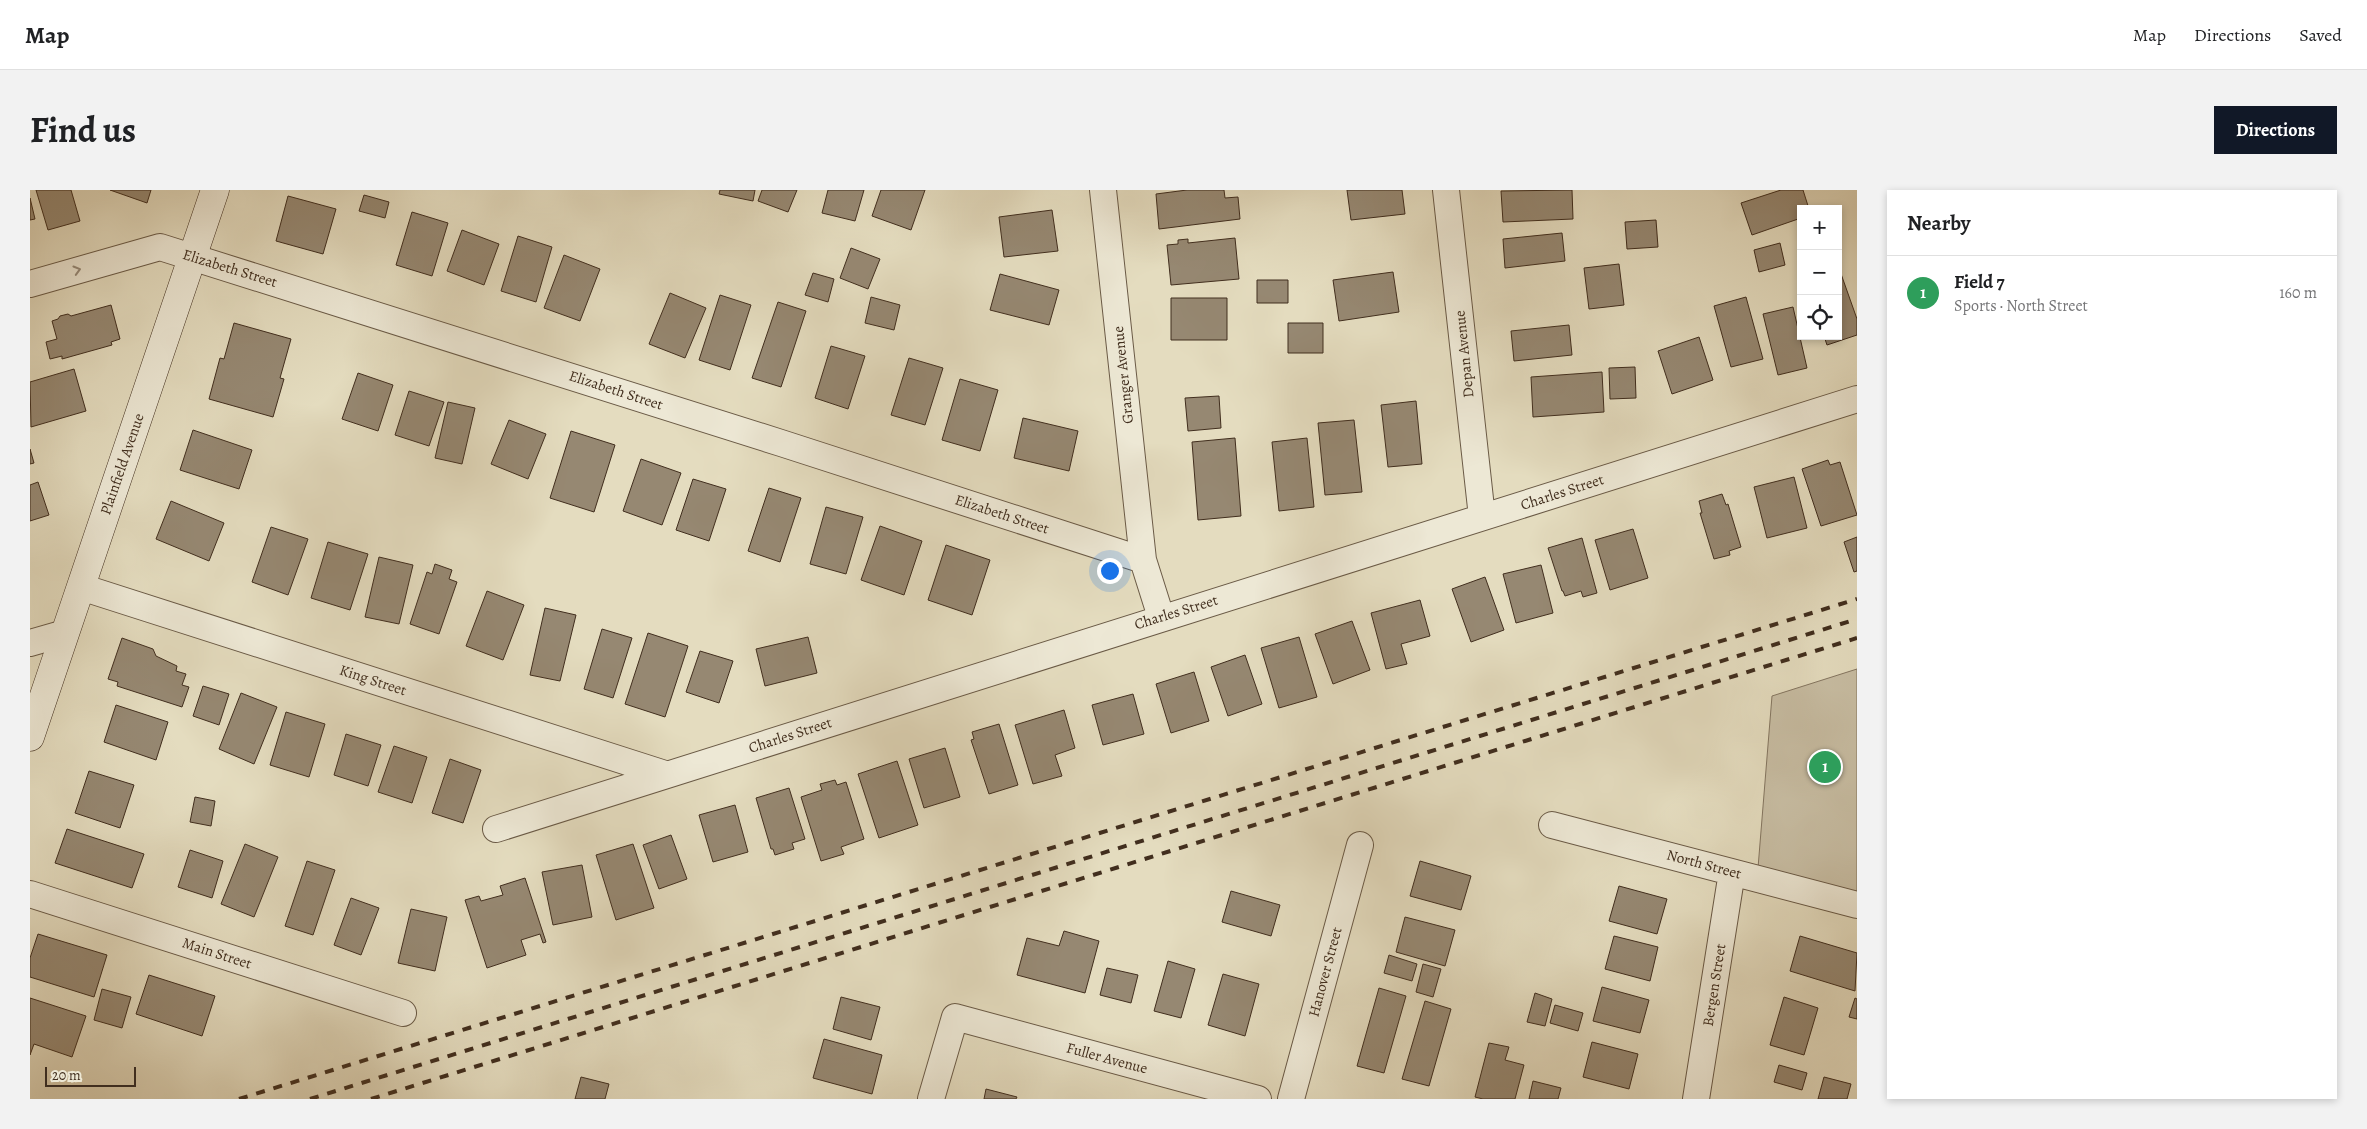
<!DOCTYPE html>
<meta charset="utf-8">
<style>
:root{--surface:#fff;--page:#f2f2f2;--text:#202124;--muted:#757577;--line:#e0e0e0;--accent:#111827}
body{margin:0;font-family:Alegreya,serif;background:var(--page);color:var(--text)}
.controls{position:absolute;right:15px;top:15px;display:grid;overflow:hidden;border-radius:0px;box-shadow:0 2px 8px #0003}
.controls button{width:45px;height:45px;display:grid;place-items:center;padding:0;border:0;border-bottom:1px solid var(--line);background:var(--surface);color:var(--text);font:25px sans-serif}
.scale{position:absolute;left:15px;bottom:12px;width:91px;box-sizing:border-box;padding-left:5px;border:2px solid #412e1e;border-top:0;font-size:14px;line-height:18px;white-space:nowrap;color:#412e1e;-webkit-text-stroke:4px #ede8d5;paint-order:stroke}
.you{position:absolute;left:1079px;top:380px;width:18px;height:18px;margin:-12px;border:4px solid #fff;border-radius:50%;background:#1a73e8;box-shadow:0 0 0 8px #1a73e833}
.badge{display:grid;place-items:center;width:32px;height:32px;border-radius:50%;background:var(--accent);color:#fff;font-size:16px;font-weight:700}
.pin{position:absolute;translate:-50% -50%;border:2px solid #fff;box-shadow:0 1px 5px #0006}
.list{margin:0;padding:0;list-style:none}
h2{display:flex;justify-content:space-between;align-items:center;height:65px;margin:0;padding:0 20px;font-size:21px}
h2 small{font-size:16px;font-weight:400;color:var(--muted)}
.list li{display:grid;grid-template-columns:32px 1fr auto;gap:15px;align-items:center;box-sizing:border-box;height:75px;padding:0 20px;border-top:1px solid var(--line)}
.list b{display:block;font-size:19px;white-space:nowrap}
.list p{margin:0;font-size:16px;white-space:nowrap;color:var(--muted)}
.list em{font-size:16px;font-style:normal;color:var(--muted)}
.icon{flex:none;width:28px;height:28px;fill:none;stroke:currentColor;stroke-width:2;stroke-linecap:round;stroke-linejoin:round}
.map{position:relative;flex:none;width:1827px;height:909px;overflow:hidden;border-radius:0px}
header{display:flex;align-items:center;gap:30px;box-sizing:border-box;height:70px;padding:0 25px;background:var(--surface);border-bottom:1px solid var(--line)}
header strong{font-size:24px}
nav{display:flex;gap:28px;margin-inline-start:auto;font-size:18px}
.intro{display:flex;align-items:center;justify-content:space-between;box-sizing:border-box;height:120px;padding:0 30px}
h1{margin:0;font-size:35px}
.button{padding:12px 22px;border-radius:0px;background:var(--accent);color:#fff;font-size:18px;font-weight:700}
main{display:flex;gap:30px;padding:0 30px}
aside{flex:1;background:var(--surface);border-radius:0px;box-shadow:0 2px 8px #0003}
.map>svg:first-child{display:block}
.green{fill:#c8bea4;stroke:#847661}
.building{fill:#968872;stroke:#412e1e}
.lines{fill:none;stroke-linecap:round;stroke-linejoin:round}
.street-casing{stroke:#6a5a46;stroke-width:28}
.secondary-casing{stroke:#412e1e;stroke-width:29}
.street{stroke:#ede8d5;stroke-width:26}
.secondary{stroke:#ede8d5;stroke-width:28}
.rail{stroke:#412e1e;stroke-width:4;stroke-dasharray:9 9;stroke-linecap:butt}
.oneway{stroke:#978b7a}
.labels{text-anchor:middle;stroke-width:4;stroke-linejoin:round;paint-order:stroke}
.street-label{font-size:15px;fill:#412e1e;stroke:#ede8d5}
</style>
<header>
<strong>Map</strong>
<nav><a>Map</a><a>Directions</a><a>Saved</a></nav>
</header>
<div class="intro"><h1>Find us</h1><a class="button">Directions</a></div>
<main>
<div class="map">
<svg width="1827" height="909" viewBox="0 0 1827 909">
<rect width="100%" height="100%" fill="#e4dcbf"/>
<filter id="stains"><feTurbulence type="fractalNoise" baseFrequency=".004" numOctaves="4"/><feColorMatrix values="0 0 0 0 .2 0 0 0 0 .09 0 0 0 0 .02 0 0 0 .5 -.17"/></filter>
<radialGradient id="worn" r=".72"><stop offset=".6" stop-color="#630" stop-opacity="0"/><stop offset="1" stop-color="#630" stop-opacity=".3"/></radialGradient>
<path class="green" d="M1827,479V704L1728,678L1742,506Z"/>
<path class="building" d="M6,0H41L50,31L18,40Z
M80,0H121L117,13Z
M690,0H725L723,11L689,4Z
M732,0H767L758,22L728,11Z
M798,0H834L825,31L792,23Z
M851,0H895L881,40L842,26Z
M1157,0H1194L1195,8L1208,7L1210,29L1129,39L1126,4Z
M1317,0H1372L1375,24L1321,30Z
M1542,0L1543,29L1473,32L1471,1Z
M1751,0H1773L1779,19H1771V28L1722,45L1711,13Z
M334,5L359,12L355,28L329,21Z
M258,6L306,19L293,64L246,51Z
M0,8L5,29L0,30Z
M1022,20L1028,61L974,67L969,27Z
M382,22L418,33L402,86L366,75Z
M1626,30L1628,57L1597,59L1595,32Z
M432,40L469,54L454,95L417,81Z
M1532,43L1535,71L1475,78L1473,49Z
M488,46L522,57L506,112L471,101Z
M1205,48L1209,89L1141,95L1137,55L1148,54V50L1158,49V53Z
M1750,53L1755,75L1729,82L1724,60Z
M821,58L850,69L838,99L810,88Z
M534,65L570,79L550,131L514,118Z
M1589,74L1594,115L1559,119L1554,78Z
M1808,81H1810L1827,129V145L1797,155L1794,146H1808Z
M1363,82L1369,122L1309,131L1303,90Z
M783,83L804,89L798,112L775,105Z
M970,84L1029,100L1019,135L960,120Z
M1227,90H1258V113H1227Z
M640,103L676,118L655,168L619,154Z
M690,105L721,115L700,180L669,170Z
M841,107L870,115L864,140L835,133Z
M1716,107L1733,169L1701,177L1684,116Z
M1141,108H1197V150H1141Z
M748,112L776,121L751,197L722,188Z
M81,115L90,149L81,152L82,155L32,169V166L20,169L16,152L27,149L22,131L28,129L30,126L38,124L41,126Z
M1763,117L1777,178L1748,185L1733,124Z
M204,133L261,149L250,188L254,189L243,227L179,209L190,168L194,169Z
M1258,133H1293V163H1258Z
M1539,135L1542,165L1484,171L1481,141Z
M1669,147L1683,190L1642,204L1628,161Z
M801,156L835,166L818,219L785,208Z
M879,168L913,178L895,235L861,225Z
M1605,177L1606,208L1580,209L1579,178Z
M44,179L56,221L1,237L0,192Z
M1572,182L1574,222L1503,227L1501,187Z
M328,183L363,195L348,241L312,229Z
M930,189L968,200L950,261L912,250Z
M379,201L414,212L399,256L365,245Z
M1189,206L1191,238L1158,241L1155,208Z
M1386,211L1392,274L1358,277L1351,215Z
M418,212L445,218L432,274L405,268Z
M993,228L1048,241L1039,281L984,268Z
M479,230L516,244L498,289L461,274Z
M1324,230L1332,302L1295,305L1288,233Z
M163,240L222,260L209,299L150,280Z
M541,241L585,255L564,322L520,308Z
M1205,248L1211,326L1168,330L1162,252Z
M1277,248L1284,317L1249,321L1242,252Z
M0,259L4,273L0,274Z
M611,269L651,283L632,335L593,321Z
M1798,270L1800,275L1810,272L1827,325L1791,336L1772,279Z
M1764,287L1777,338L1737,348L1724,297Z
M663,289L696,299L679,351L646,340Z
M8,292L19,325L0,331V295Z
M739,298L771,308L750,372L718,361Z
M1692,304L1696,315L1698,314L1711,357L1699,361L1700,365L1684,369L1670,323H1672L1669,311Z
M141,311L194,333L179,371L126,349Z
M796,317L833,327L816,384L780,374Z
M850,336L892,351L874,405L831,390Z
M241,337L278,349L258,405L222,392Z
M1603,339L1618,388L1580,400L1565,350Z
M1827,347V381L1824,382L1814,352Z
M1552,348L1567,403L1553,407L1551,401L1535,406L1533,401H1532L1518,358Z
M298,352L338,364L320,420L281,408Z
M916,355L960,370L942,425L898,410Z
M349,367L383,375L369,434L335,427Z
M405,374L422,380L419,389L427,392L409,444L380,434L397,382L402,384Z
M1511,375L1523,423L1486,433L1473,384Z
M1455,387L1474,440L1441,452L1422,399Z
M457,401L494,415L473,470L436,456Z
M1390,410L1400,446L1371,454L1377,474L1356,479L1341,423Z
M515,418L546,425L530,491L500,485Z
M1322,431L1340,480L1303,494L1285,444Z
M572,439L602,448L583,508L554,499Z
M618,443L658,456L635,527L595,514Z
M778,447L787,483L735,496L726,459Z
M1269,447L1287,507L1249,518L1231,458Z
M92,448L123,459L126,466L147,476L146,481L156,484L152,495L159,497L152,517L87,496L88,492L78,489Z
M670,461L703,471L689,513L656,502Z
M1215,465L1232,514L1198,526L1181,477Z
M1164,482L1179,531L1141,543L1126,494Z
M173,496L199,504L189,535L163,526Z
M211,503L247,517L224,574L189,559Z
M1103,504L1114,544L1073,555L1062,515Z
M86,515L138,532L126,570L74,552Z
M1034,520L1045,558L1025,565L1032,586L1003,594L985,535Z
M256,522L295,534L279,587L240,575Z
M969,534L988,595L959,604L941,550L944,549L942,542Z
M316,544L351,555L338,596L304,585Z
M364,556L397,567L382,613L348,602Z
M915,558L930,607L894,618L879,569Z
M420,569L451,580L433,633L402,623Z
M867,571L888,635L849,648L828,584Z
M59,581L104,595L90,638L45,623Z
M805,590L807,595L816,592L834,649L811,657L814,664L791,671L771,607L792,600L790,594Z
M759,598L775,649L762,653L764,659L745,665L743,659H741L726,608Z
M165,607L185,611L181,636L160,632Z
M705,615L718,662L683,672L669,625Z
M37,639L114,664L102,698L25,673Z
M641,645L657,689L629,699L613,655Z
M215,654L248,667L224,727L191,714Z
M603,654L624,718L586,730L566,665Z
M160,660L193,671L182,708L148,697Z
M277,671L305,680L283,745L255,736Z
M1390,671L1441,686L1431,720L1380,706Z
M552,675L562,727L523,735L512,682Z
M495,688L516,752L513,753L510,744L491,750L496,765L457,778L435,710L449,706L451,711L473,705L470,696Z
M1589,696L1637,709L1627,744L1579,731Z
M1201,701L1250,715L1241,746L1192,732Z
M321,708L349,718L331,765L304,755Z
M381,719L417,727L405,781L368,773Z
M1375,727L1425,740L1415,776L1366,762Z
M1034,741L1069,751L1055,803L987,785L997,748L1029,756Z
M8,744L77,765L64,807L0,787V768Z
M1584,746L1628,757L1620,791L1575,779Z
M1770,746L1827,763L1825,801L1760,781Z
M1359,765L1387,774L1382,791L1354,783Z
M1138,771L1165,779L1151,828L1124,821Z
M1393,774L1411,779L1403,807L1386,802Z
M1077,778L1108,785L1101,813L1070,805Z
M1193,784L1229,794L1215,846L1178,835Z
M119,785L185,806L172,846L106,824Z
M1572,797L1619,810L1610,843L1563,831Z
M1349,798L1376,806L1354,883L1327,876Z
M72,799L101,807L92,838L64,830Z
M1505,803L1522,809L1515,836L1497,832Z
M811,807L850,817L841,850L803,839Z
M1754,807L1788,818L1774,865L1740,855Z
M0,808L56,826L42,867L4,854L0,865Z
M1825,808L1827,809V829L1819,827Z
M1395,811L1421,819L1399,896L1372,889Z
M1525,815L1553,823L1548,841L1520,833Z
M794,849L852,865L842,904L783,888Z
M1562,852L1608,864L1599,899L1553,887Z
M1459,853L1479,857L1475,870L1494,875L1485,909H1453L1445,907Z
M1749,875L1777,883L1772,900L1744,892Z
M551,887L579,894L575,909H545Z
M1794,887L1821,894L1817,909H1788Z
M1503,891L1531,898L1528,909H1499Z
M956,899L987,907L986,909H954Z"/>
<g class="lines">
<defs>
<path id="street" d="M1073,0L1113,370
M1416,0L1452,327
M0,94L130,57L751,253L1113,370L1131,427
M51,397L635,584
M0,453L35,443
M1522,635L1827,715
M466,639L1827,209
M0,704L373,823
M901,909L925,827L1228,909
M1261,909L1330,655
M1666,909L1702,682"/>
<path id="secondary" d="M0,547L185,0"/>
</defs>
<use href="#street" class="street-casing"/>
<use href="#secondary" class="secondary-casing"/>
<use href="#street" class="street"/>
<use href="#secondary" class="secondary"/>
<path class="rail" d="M209,909L1827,409
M280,909L1827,429
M341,909L1827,448"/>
</g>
<defs><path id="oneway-chevron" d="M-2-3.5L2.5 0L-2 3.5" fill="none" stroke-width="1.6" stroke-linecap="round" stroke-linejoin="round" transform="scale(1.25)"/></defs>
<use class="oneway" href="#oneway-chevron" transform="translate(47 80) rotate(-16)"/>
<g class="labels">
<g class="street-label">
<text transform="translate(200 78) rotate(17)" y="5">Elizabeth Street</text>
<text transform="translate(1434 164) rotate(-96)" y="5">Depan Avenue</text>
<text transform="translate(1093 185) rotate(-96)" y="5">Granger Avenue</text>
<text transform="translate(586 200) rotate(18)" y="5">Elizabeth Street</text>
<text transform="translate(92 274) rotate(-71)" y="5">Plainfield Avenue</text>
<text transform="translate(1532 302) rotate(-18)" y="5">Charles Street</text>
<text transform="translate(972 324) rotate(18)" y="5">Elizabeth Street</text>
<text transform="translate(1146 422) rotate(-17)" y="5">Charles Street</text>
<text transform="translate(343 490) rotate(18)" y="5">King Street</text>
<text transform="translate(760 545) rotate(-18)" y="5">Charles Street</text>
<text transform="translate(1674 674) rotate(15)" y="5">North Street</text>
<text transform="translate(187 763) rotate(18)" y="5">Main Street</text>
<text transform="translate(1295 782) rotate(-75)" y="5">Hanover Street</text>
<text transform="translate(1684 795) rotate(-81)" y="5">Bergen Street</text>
<text transform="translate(1077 868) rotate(15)" y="5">Fuller Avenue</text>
</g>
</g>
<rect width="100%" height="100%" filter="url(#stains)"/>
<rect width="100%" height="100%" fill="url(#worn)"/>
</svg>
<div class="controls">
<button>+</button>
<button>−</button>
<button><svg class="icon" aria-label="locate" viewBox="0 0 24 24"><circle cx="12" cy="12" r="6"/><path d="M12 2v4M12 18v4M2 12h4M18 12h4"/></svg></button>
</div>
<div class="scale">20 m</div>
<div class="you"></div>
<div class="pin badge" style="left:1795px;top:577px;background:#2e9e5b">1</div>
</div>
<aside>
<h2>Nearby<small></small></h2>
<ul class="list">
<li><span class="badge" style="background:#2e9e5b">1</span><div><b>Field 7</b><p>Sports · North Street</p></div><em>160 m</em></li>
</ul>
</aside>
</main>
